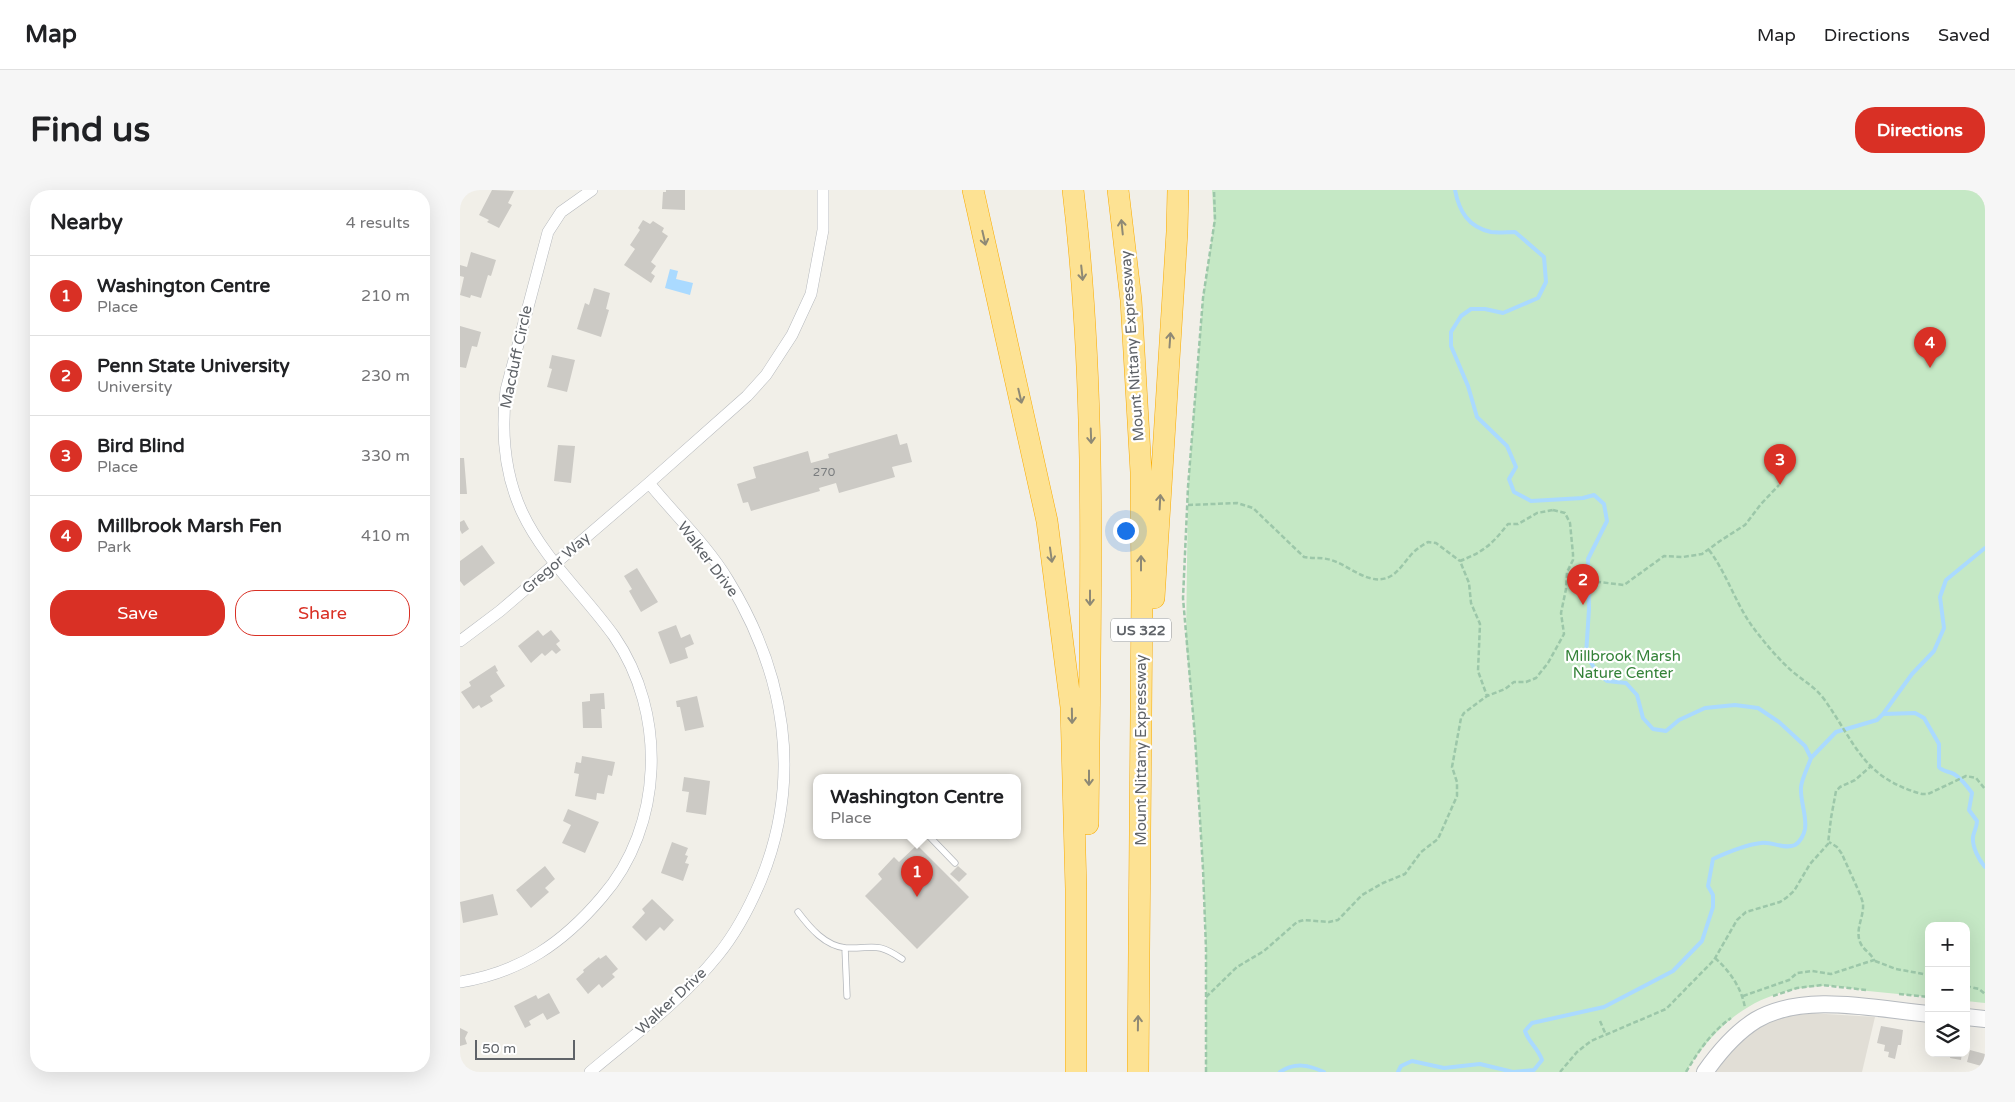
<!DOCTYPE html>
<meta charset="utf-8">
<style>
:root{--surface:#fff;--page:#f6f6f6;--text:#202124;--muted:#757577;--line:#e0e0e0;--accent:#d93025}
body{margin:0;font-family:"Varela Round",sans-serif;background:var(--page);color:var(--text)}
.controls{position:absolute;right:15px;bottom:15px;display:grid;overflow:hidden;border-radius:10px;box-shadow:0 5px 20px #0002}
.controls button{width:45px;height:45px;display:grid;place-items:center;padding:0;border:0;border-bottom:1px solid var(--line);background:var(--surface);color:var(--text);font:25px sans-serif}
.scale{position:absolute;left:15px;bottom:12px;width:100px;box-sizing:border-box;padding-left:5px;border:2px solid #5f6368;border-top:0;font-size:14px;line-height:18px;white-space:nowrap;color:#5f6368;-webkit-text-stroke:4px #fff;paint-order:stroke}
.you{position:absolute;left:665px;top:340px;width:18px;height:18px;margin:-12px;border:4px solid #fff;border-radius:50%;background:#1a73e8;box-shadow:0 0 0 8px #1a73e833}
.badge{display:grid;place-items:center;width:32px;height:32px;border-radius:50%;background:var(--accent);color:#fff;font-size:16px;font-weight:700}
.pin{position:absolute;translate:-50% -41px;filter:drop-shadow(0 1px 2px #0008)}
.pin::after{content:'';position:absolute;top:26px;width:18px;height:15px;background:inherit;clip-path:polygon(0 0,100% 0,50% 100%)}
.popup{position:absolute;left:353px;top:584px;width:208px;height:65px;box-sizing:border-box;display:grid;place-content:center;border-radius:10px;background:var(--surface);filter:drop-shadow(0 1px 4px #0005);font-size:16px;white-space:nowrap;color:var(--muted)}
.popup b{font-size:19px;color:var(--text)}
.popup::after{content:'';position:absolute;left:50%;top:100%;margin-left:-10px;border:10px solid transparent;border-top-color:var(--surface)}
.list{margin:0;padding:0;list-style:none}
h2{display:flex;justify-content:space-between;align-items:center;height:65px;margin:0;padding:0 20px;font-size:21px}
h2 small{font-size:16px;font-weight:400;color:var(--muted)}
.list li{display:grid;grid-template-columns:32px 1fr auto;gap:15px;align-items:center;box-sizing:border-box;height:80px;padding:0 20px;border-top:1px solid var(--line)}
.list b{display:block;font-size:19px;white-space:nowrap}
.list p{margin:0;font-size:16px;white-space:nowrap;color:var(--muted)}
.list em{font-size:16px;font-style:normal;color:var(--muted)}
.actions{display:flex;gap:10px;padding:15px 20px}
.actions a{flex:1;padding:11px 0;border:1px solid var(--accent);border-radius:20px;text-align:center;font-size:18px;color:var(--accent)}
.actions .main{background:var(--accent);color:#fff}
.icon{flex:none;width:28px;height:28px;fill:none;stroke:currentColor;stroke-width:2;stroke-linecap:round;stroke-linejoin:round}
.map{position:relative;flex:none;width:1525px;height:882px;overflow:hidden;border-radius:20px}
header{display:flex;align-items:center;gap:30px;box-sizing:border-box;height:70px;padding:0 25px;background:var(--surface);border-bottom:1px solid var(--line)}
header strong{font-size:24px}
nav{display:flex;gap:28px;margin-inline-start:auto;font-size:18px}
.intro{display:flex;align-items:center;justify-content:space-between;box-sizing:border-box;height:120px;padding:0 30px}
h1{margin:0;font-size:35px}
.button{padding:12px 22px;border-radius:20px;background:var(--accent);color:#fff;font-size:18px;font-weight:700}
main{display:flex;gap:30px;padding:0 30px}
aside{flex:1;background:var(--surface);border-radius:20px;box-shadow:0 5px 20px #0002}
.map>svg:first-child{display:block}
.education{fill:#e1ded6}
.green{fill:#c5e8c5}
.water{fill:#aadaff}
.lines{fill:none;stroke-linecap:round;stroke-linejoin:round}
.stream{stroke:#aadaff;stroke-width:4}
.building{fill:#cccac5}
.lane-casing{stroke:#b5b8bc;stroke-width:7}
.street-casing{stroke:#b5b8bc;stroke-width:12}
.secondary-casing{stroke:#b6babf;stroke-width:18}
.highway-casing{stroke:#f9ab00;stroke-width:22}
.path{stroke:#9cc7a9;stroke-width:2.5;stroke-dasharray:5 2.5;stroke-linecap:butt}
.lane{stroke:#fff;stroke-width:5.5}
.street{stroke:#fff;stroke-width:11}
.secondary{stroke:#fff;stroke-width:16}
.highway{stroke:#fde293;stroke-width:21}
.oneway{stroke:#8e8975}
.labels{text-anchor:middle;stroke-width:4.5;stroke-linejoin:round;paint-order:stroke}
.number-label{font-size:12px;fill:#7a7d7f}
.shield{fill:#fff;stroke:#8f9295;stroke-width:1}
.shield-label{font-size:14px;font-weight:bold;fill:#5f6368}
.street-label{font-size:15px;fill:#5f6368;stroke:#fff}
.park-label{font-size:15px;fill:#348238;stroke:#fff}
</style>
<header>
<strong>Map</strong>
<nav><a>Map</a><a>Directions</a><a>Saved</a></nav>
</header>
<div class="intro"><h1>Find us</h1><a class="button">Directions</a></div>
<main>
<aside>
<h2>Nearby<small>4 results</small></h2>
<ul class="list">
<li><span class="badge">1</span><div><b>Washington Centre</b><p>Place</p></div><em>210 m</em></li>
<li><span class="badge">2</span><div><b>Penn State University</b><p>University</p></div><em>230 m</em></li>
<li><span class="badge">3</span><div><b>Bird Blind</b><p>Place</p></div><em>330 m</em></li>
<li><span class="badge">4</span><div><b>Millbrook Marsh Fen</b><p>Park</p></div><em>410 m</em></li>
</ul>
<div class="actions"><a class="main">Save</a><a>Share</a></div>
</aside>
<div class="map">
<svg width="1525" height="882" viewBox="0 0 1525 882">
<rect width="100%" height="100%" fill="#f1efe8"/>
<path class="education" d="M1349,823L1415,827L1402,882H1253L1279,851L1303,835L1321,827Z"/>
<path class="green" d="M752,0H1525V813L1506,811V736H1469V807C1448,805 1428,803 1408,801C1393,799 1377,795 1362,796C1299,799 1258,830 1226,882H746V759L743,679L735,547L726,451L728,297L743,108L754,34Z"/>
<path class="water" d="M210,79L218,81L216,89L233,93L230,105L205,98Z"/>
<g class="lines">
<path class="stream" d="M1423,524L1455,523L1464,528L1479,554V577C1483,582 1489,581 1494,584C1502,589 1507,596 1512,603L1509,620L1517,631C1517,637 1514,641 1513,647C1512,657 1519,670 1525,677
M1351,568L1376,542L1417,530L1423,524L1452,484L1474,461L1484,438L1480,407L1486,390L1525,358
M820,882C835,872 849,875 864,882
M938,882L941,876L952,871L984,878L1020,874L1053,882L1074,880L1082,870C1078,858 1069,853 1065,841L1072,833L1144,817L1213,781L1242,751L1253,717V705L1248,696L1253,669C1268,662 1284,655 1301,653C1312,651 1324,660 1335,655C1340,652 1344,645 1345,639C1347,625 1340,611 1341,597C1342,588 1348,577 1351,568L1345,556L1319,532L1298,518L1275,515L1245,518L1219,530L1206,541L1193,539L1183,528L1177,505L1166,493L1147,491L1137,482L1126,465L1129,419L1128,369L1147,331L1144,314L1134,305L1123,308L1071,311L1054,302L1049,289L1056,277L1047,256L1017,227L1008,196L991,156V142L1001,126L1011,119H1025L1043,123L1078,108L1086,92L1084,67L1055,42C1047,42 1038,43 1031,42C1008,37 999,21 995,0"/>
</g>
<path class="building" d="M32,0L54,1L48,13L52,15L39,38L27,32L29,30L19,25Z
M206,0H225V20L202,19L203,2H206Z
M183,30L190,34L193,31L204,38L202,42L208,46L191,72L196,76L191,83L195,86L191,93L164,75L175,59L170,55L180,40L178,38Z
M11,62L36,70L31,86L28,85L21,108L11,105L10,108L0,105L4,87L0,86V75L7,77Z
M134,98L150,103L146,119L149,120L141,147L117,139L125,113L129,115Z
M0,136L21,142L17,157L12,156L6,178L0,177Z
M92,165L115,170L107,202L87,197L92,179L89,178Z
M437,244L440,255L447,253L452,272L432,277L435,287L379,303L376,293L359,298L360,301L291,321L288,312L283,313L277,294L296,288L293,277L348,261L351,273L369,268L368,264Z
M98,255L115,256L111,293L94,291Z
M0,268H4L7,304H0Z
M4,330L9,339L2,344L0,340V332Z
M22,355L35,373L4,396L0,391V371Z
M177,378L198,412L181,422L169,401L172,399L164,386Z
M216,435L221,448L230,444L234,454L225,458L228,468L210,474L198,442Z
M78,440L83,446L91,440L100,451L96,454L101,460L96,464L92,460L85,466L82,463L71,473L58,456Z
M35,475L38,481L36,482L45,496L30,506L33,511L21,518L19,515L13,519L1,502L11,496L9,492Z
M144,503L145,519H141L142,538H123L122,512L130,511V504Z
M237,506L244,537L225,541L220,517H217L216,511Z
M122,566L155,572L152,586L148,585L144,604L137,603L136,610L115,606L119,584L114,583L116,572L121,573Z
M224,587L250,591L246,625L226,622L229,602L222,601Z
M108,619L139,632L125,663L102,653L111,635L103,631Z
M212,652L228,658L225,665L228,666L225,673L229,674L223,691L201,683Z
M457,655L509,707L457,759L405,706L422,689L418,684L434,667L439,672Z
M85,676L95,689L85,698L89,702L71,718L56,700Z
M498,676L507,684L499,692L490,684Z
M33,704L38,725L3,733L0,712Z
M192,709L214,730L204,741L200,737L186,751L172,737L185,723L182,719Z
M146,765L158,779L152,784L155,787L142,798L139,794L128,804L116,789L124,782L123,780L139,767L140,769Z
M89,803L100,823L87,830L83,823L69,831L71,835L65,838L54,816L76,805L78,809Z
M1421,836L1443,840L1441,855H1438L1435,869L1428,867L1429,862L1424,861L1425,855L1417,853Z
M0,838L8,842L5,848L7,854L0,856Z
M1510,860L1525,864V877L1507,872Z
M1491,863H1502L1501,870L1490,868Z"/>
<g class="lines">
<defs>
<path id="lane" d="M469,646L495,673
M338,722C350,738 365,756 386,758C413,759 416,751 442,769
M385,758L387,806"/>
<path id="street" d="M0,451L40,421L189,293L287,206L306,185L332,145L351,104L363,40V0
M0,792C61,782 103,753 142,707C204,636 207,523 154,446C124,404 84,369 62,322C44,283 41,242 46,200L88,42L101,22L132,0
M130,882C174,845 222,810 258,765C276,743 290,716 301,690C343,587 325,483 268,390C247,355 215,325 189,293"/>
<path id="secondary" d="M1506,827L1525,829
M1245,882C1259,862 1275,843 1296,830C1343,802 1416,819 1469,824"/>
<path id="highway" d="M513,0L587,331L611,517L616,699V882
M613,0C638,210 630,423 628,634
M658,0L671,110L681,282L682,405L678,882
M694,408L717,42L718,0"/>
</defs>
<use href="#lane" class="lane-casing"/>
<use href="#street" class="street-casing"/>
<use href="#secondary" class="secondary-casing"/>
<use href="#highway" class="highway-casing"/>
<path class="path" d="M728,315L777,313L793,318L844,367C853,369 862,367 871,370C891,376 913,400 934,384C940,379 945,372 950,366C955,360 961,356 968,352L976,353L1000,371
M1093,320L1105,323L1110,333L1113,364V370L1107,382L1106,399L1101,423L1104,444L1088,473L1076,488L1066,492H1054L1045,499L1027,506L1018,481L1020,434L1011,413L1009,393L1000,371C1025,361 1031,355 1048,334H1058L1077,323Z
M1249,360C1267,384 1275,412 1292,436C1304,452 1318,469 1333,482C1345,492 1354,496 1364,509C1396,554 1403,588 1462,604H1468L1506,586L1516,588L1525,599
M1106,392H1139L1164,395L1204,366L1223,367L1242,364L1260,351L1285,335L1301,314L1319,295
M1255,768C1270,781 1282,799 1285,818
M1415,771L1436,779L1469,785
M1506,796L1519,799L1525,804
M1439,804L1469,807
M1283,806L1329,790L1337,783L1352,781L1371,784L1414,770C1411,763 1403,760 1400,752C1395,739 1404,727 1403,714C1402,706 1386,674 1382,664L1377,657L1369,652
M1313,806L1337,798L1362,795L1406,800
M746,807L777,777L804,761L837,732L844,730L869,732L878,730L902,705L923,693L945,684L961,662L978,649L997,606V592L992,577L1001,528L1004,523L1027,506
M1140,831L1146,845
M746,882V759L743,679L735,547L723,408L728,297L743,108L755,29L754,0
M1100,882L1117,862L1131,851L1206,819L1254,770L1277,730L1286,722L1320,712L1326,708L1334,701L1350,674L1368,654L1371,628L1376,601L1380,597L1395,590L1410,577
M1226,882C1238,862 1251,842 1271,828"/>
<use href="#lane" class="lane"/>
<use href="#street" class="street"/>
<use href="#secondary" class="secondary"/>
<use href="#highway" class="highway"/>
</g>
<defs><path id="oneway-shaft" d="M-6 0H5M1.5-3L5.5 0L1.5 3" fill="none" stroke-width="1.6" stroke-linecap="round" stroke-linejoin="round" transform="scale(1.25)"/></defs>
<g class="oneway">
<use href="#oneway-shaft" transform="translate(662 37) rotate(-96)"/>
<use href="#oneway-shaft" transform="translate(524 48) rotate(77)"/>
<use href="#oneway-shaft" transform="translate(622 83) rotate(84)"/>
<use href="#oneway-shaft" transform="translate(710 150) rotate(-86)"/>
<use href="#oneway-shaft" transform="translate(560 206) rotate(77)"/>
<use href="#oneway-shaft" transform="translate(631 246) rotate(88)"/>
<use href="#oneway-shaft" transform="translate(700 312) rotate(-87)"/>
<use href="#oneway-shaft" transform="translate(591 365) rotate(82)"/>
<use href="#oneway-shaft" transform="translate(681 373) rotate(-90)"/>
<use href="#oneway-shaft" transform="translate(630 408) rotate(90)"/>
<use href="#oneway-shaft" transform="translate(612 526) rotate(89)"/>
<use href="#oneway-shaft" transform="translate(629 588) rotate(90)"/>
<use href="#oneway-shaft" transform="translate(678 833) rotate(-89)"/>
</g>
<g class="labels">
<g class="number-label">
<text x="364" y="286">270</text>
</g>
<rect class="shield" x="651" y="428.5" width="60" height="23" rx="4"/>
<g class="shield-label">
<text x="681" y="445">US 322</text>
</g>
<g class="street-label">
<text transform="translate(672 156) rotate(-94)" y="5">Mount Nittany Expressway</text>
<text transform="translate(56 167) rotate(-78)" y="5">Macduff Circle</text>
<text transform="translate(248 369) rotate(53)" y="5">Walker Drive</text>
<text transform="translate(96 373) rotate(-41)" y="5">Gregor Way</text>
<text transform="translate(681 560) rotate(-90)" y="5">Mount Nittany Expressway</text>
<text transform="translate(211 811) rotate(-43)" y="5">Walker Drive</text>
</g>
<g class="park-label">
<text x="1163" y="471">Millbrook Marsh<tspan x="1163" dy="17">Nature Center</tspan></text>
</g>
</g>
</svg>
<div class="controls">
<button>+</button>
<button>−</button>
<button><svg class="icon" aria-label="layers" viewBox="0 0 24 24"><path d="M12 4l9 5-9 5-9-5zM3 14l9 5 9-5"/></svg></button>
</div>
<div class="scale">50 m</div>
<div class="you"></div>
<div class="pin badge" style="left:457px;top:707px">1</div>
<div class="popup"><b>Washington Centre</b>Place</div>
<div class="pin badge" style="left:1123px;top:415px">2</div>
<div class="pin badge" style="left:1320px;top:295px">3</div>
<div class="pin badge" style="left:1470px;top:178px">4</div>
</div>
</main>
